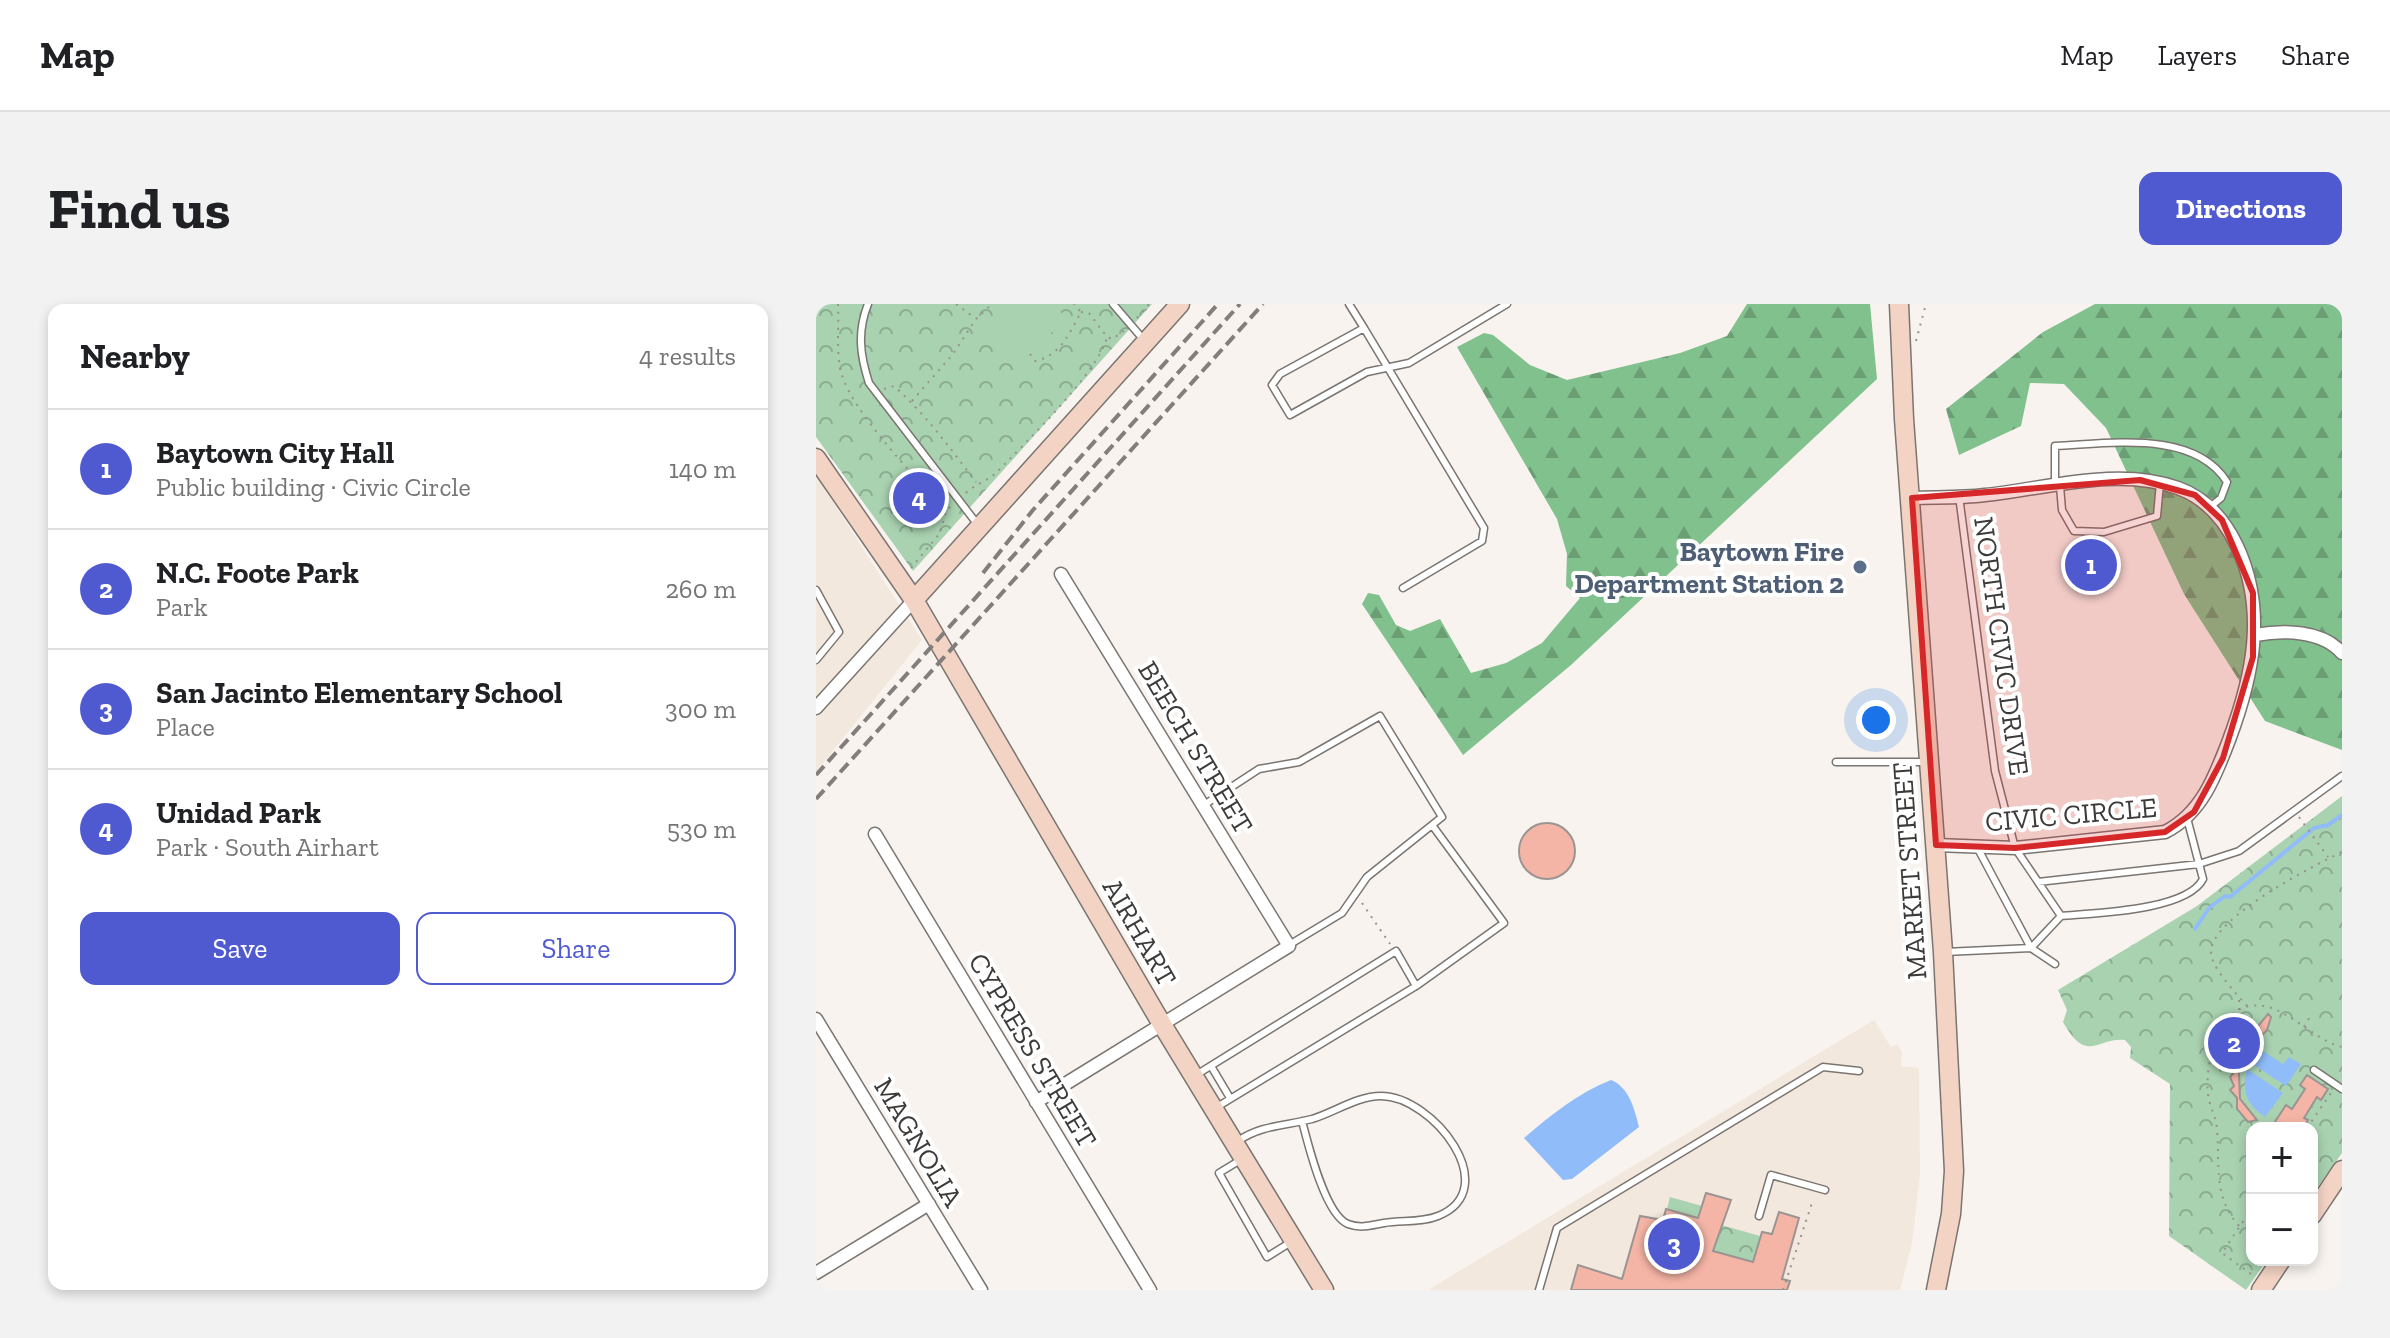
<!DOCTYPE html>
<meta charset="utf-8">
<style>
:root{--surface:#fff;--page:#f2f2f2;--text:#202124;--muted:#757577;--line:#e0e0e0;--accent:#505ad0}
body{margin:0;font-family:"Zilla Slab",serif;background:var(--page);color:var(--text)}
.controls{position:absolute;right:24px;bottom:24px;display:grid;overflow:hidden;border-radius:16px;box-shadow:0 4px 12px #0003}
.controls button{width:72px;height:72px;display:grid;place-items:center;padding:0;border:0;border-bottom:2px solid var(--line);background:var(--surface);color:var(--text);font:40px sans-serif}
.you{position:absolute;left:1060px;top:416px;width:28px;height:28px;margin:-20px;border:6px solid #fff;border-radius:50%;background:#1a73e8;box-shadow:0 0 0 12px #1a73e833}
.badge{display:grid;place-items:center;width:52px;height:52px;border-radius:50%;background:var(--accent);color:#fff;font-size:26px;font-weight:700}
.pin{position:absolute;translate:-50% -50%;border:4px solid #fff;box-shadow:0 2px 8px #0006}
.list{margin:0;padding:0;list-style:none}
h2{display:flex;justify-content:space-between;align-items:center;height:104px;margin:0;padding:0 32px;font-size:34px}
h2 small{font-size:26px;font-weight:400;color:var(--muted)}
.list li{display:grid;grid-template-columns:52px 1fr auto;gap:24px;align-items:center;box-sizing:border-box;height:120px;padding:0 32px;border-top:2px solid var(--line)}
.list b{display:block;font-size:30px;white-space:nowrap}
.list p{margin:0;font-size:26px;white-space:nowrap;color:var(--muted)}
.list em{font-size:26px;font-style:normal;color:var(--muted)}
.actions{display:flex;gap:16px;padding:24px 32px}
.actions a{flex:1;padding:18px 0;border:2px solid var(--accent);border-radius:16px;text-align:center;font-size:28px;color:var(--accent)}
.actions .main{background:var(--accent);color:#fff}
.map{position:relative;flex:none;width:1526px;height:986px;overflow:hidden;border-radius:16px}
header{display:flex;align-items:center;gap:48px;box-sizing:border-box;height:112px;padding:0 40px;background:var(--surface);border-bottom:2px solid var(--line)}
header strong{font-size:38px}
nav{display:flex;gap:44px;margin-inline-start:auto;font-size:28px}
.intro{display:flex;align-items:center;justify-content:space-between;box-sizing:border-box;height:192px;padding:0 48px}
h1{margin:0;font-size:56px}
.button{padding:20px 36px;border-radius:16px;background:var(--accent);color:#fff;font-size:28px;font-weight:700}
main{display:flex;gap:48px;padding:0 48px}
aside{flex:1;background:var(--surface);border-radius:16px;box-shadow:0 4px 12px #0003}
.map>svg:first-child{display:block}
.built{fill:#f3e8dd}
.forest{fill:url(#forest-firs)}
.park{fill:url(#park-crowns)}
.garden{fill:#a9d2b0}
.water{fill:#90bdf9}
.lines{fill:none;stroke-linecap:round;stroke-linejoin:round}
.stream{stroke:#90bdf9;stroke-width:4}
.building{fill:#f5b5a6;stroke:#9a9492;stroke-width:2}
.lane-casing{stroke:#7a7571;stroke-width:9}
.street-casing{stroke:#7a7571;stroke-width:15}
.secondary-casing{stroke:#7a7571;stroke-width:21}
.path{stroke:#96938f;stroke-width:2;stroke-dasharray:2 6;stroke-linecap:butt}
.lane{stroke:#fff;stroke-width:6}
.street{stroke:#fff;stroke-width:12}
.secondary{stroke:#f2d3c4;stroke-width:18}
.rail{stroke:#817e7b;stroke-width:4;stroke-dasharray:12 6;stroke-linecap:butt}
.marked{fill:#d62828;fill-opacity:0.2;stroke:#d62828;stroke-width:6;stroke-linejoin:round}
.service-dot{fill:#5c6f8a;stroke:#fff;stroke-width:3}
.labels{text-anchor:middle;stroke-width:8;stroke-linejoin:round;paint-order:stroke}
.service-label{font-size:28px;font-weight:bold;fill:#4e5e75;stroke:#fff;text-anchor:end}
.street-label{font-size:28px;fill:#3d3b39;stroke:#fff}
</style>
<header>
<strong>Map</strong>
<nav><a>Map</a><a>Layers</a><a>Share</a></nav>
</header>
<div class="intro"><h1>Find us</h1><a class="button">Directions</a></div>
<main>
<aside>
<h2>Nearby<small>4 results</small></h2>
<ul class="list">
<li><span class="badge">1</span><div><b>Baytown City Hall</b><p>Public building · Civic Circle</p></div><em>140 m</em></li>
<li><span class="badge">2</span><div><b>N.C. Foote Park</b><p>Park</p></div><em>260 m</em></li>
<li><span class="badge">3</span><div><b>San Jacinto Elementary School</b><p>Place</p></div><em>300 m</em></li>
<li><span class="badge">4</span><div><b>Unidad Park</b><p>Park · South Airhart</p></div><em>530 m</em></li>
</ul>
<div class="actions"><a class="main">Save</a><a>Share</a></div>
</aside>
<div class="map">
<svg width="1526" height="986" viewBox="0 0 1526 986">
<defs>
<pattern id="forest-firs" width="22" height="20" patternUnits="userSpaceOnUse" patternTransform="scale(2)"><rect width="22" height="20" fill="#81c18e"/><path d="M5 1l3.5 6h-7zM16 11l3.5 6h-7z" fill="#6b9e75"/></pattern>
<pattern id="park-crowns" width="20" height="18" patternUnits="userSpaceOnUse" patternTransform="scale(2)"><rect width="20" height="18" fill="#a9d2b0"/><path d="M2 6a3 3 0 1 1 6 0M12 15a3 3 0 1 1 6 0" fill="none" stroke="#8bac90"/></pattern>
</defs>
<rect width="100%" height="100%" fill="#f8f3ee"/>
<path class="built" d="M0,172L106,336L0,468Z
M1058,716L1075,743L1081,740L1086,748L1085,762L1103,764L1104,870L1096,939L1084,986H612Z"/>
<path class="forest" d="M931,0H1054L1061,75L755,361L647,451L546,300L552,289L563,291L580,321L594,327L624,315L655,369L690,359L726,339L764,294L750,282L751,250L741,215L641,43L668,29L677,31L714,61L751,76L864,49L911,32Z
M1279,0H1526V446L1449,417L1368,290L1290,124L1248,80L1214,79L1205,122L1143,151L1130,105L1227,28Z"/>
<path class="park" d="M0,0H336L97,267L0,133Z
M1526,492V849L1496,891V824H1436V956H1451L1430,986L1353,932L1354,780L1314,754L1315,743L1309,736C1281,733 1271,761 1247,718L1251,706L1242,686L1381,602Z
M854,893L886,902L882,914L851,905Z
M905,921L944,932L937,958L897,947Z"/>
<path class="garden" d="M210,0H238L251,16L228,35L220,49L200,57L182,49L171,37Z"/>
<path class="water" d="M1444,745L1467,760L1473,753L1485,760L1470,782L1435,759Z
M1431,765L1467,789L1449,813C1431,801 1425,786 1431,765Z
M795,776C813,783 819,806 823,823L756,875L747,876L708,834C735,811 762,789 795,776Z"/>
<g class="lines">
<path class="stream" d="M1379,625L1393,604L1409,592L1414,593L1498,524L1512,521L1526,511"/>
</g>
<path class="building" d="M703 547a28 28 0 1 1 56 0a28 28 0 1 1-56 0Z
M1452,710L1455,713L1451,726L1430,749L1427,747L1434,732Z
M1425,754L1430,759L1423,769L1424,795L1441,816L1432,818L1421,805V794L1414,786L1418,782L1414,773L1421,765L1418,759Z
M1491,771L1512,785L1505,796L1501,793L1488,814L1492,816L1487,824H1455L1470,801L1476,805L1489,785L1484,781Z
M890,889L915,896L897,947L937,958L946,928L956,930L963,908L983,914L966,975L974,977L971,986H755L762,961L806,975L824,912L847,916L850,905L882,914Z"/>
<g class="lines">
<defs>
<path id="lane" d="M52,0C41,28 44,51 53,79L162,221
M297,0L327,35
M533,0L548,24L464,70L456,81L474,111L551,68L593,59L691,0
M548,24L668,224L666,237L587,284
M1239,179V142C1292,140 1378,125 1411,178L1405,194L1394,203
M1244,182L1246,206L1258,227L1288,228L1341,212L1344,179
M1143,192L1179,467L1199,544L1245,612
M0,286L23,328L0,356
M1020,458H1110
M388,501L443,465L483,458L564,412L626,513L551,573L526,609L473,641
M1161,543L1215,644L1239,660
M1222,578L1383,560L1423,547L1526,472
M1129,648L1215,644L1245,612C1277,609 1371,607 1387,575L1371,514
M600,682L688,619L616,521
M395,762L414,794
M1498,766L1526,785
M380,771L580,647L600,682L401,803
M422,837C445,821 469,822 496,815C519,808 541,792 565,792C617,792 689,885 622,912C605,919 586,916 568,919C556,921 545,925 532,920C509,911 492,840 486,817
M426,855L403,869L451,953L475,938
M943,912L955,871L1009,886
M723,986L741,924L1007,763L1043,767"/>
<path id="street" d="M1096,194C1120,193 1145,194 1169,191C1229,185 1302,162 1362,184C1390,194 1408,215 1421,242C1451,306 1437,372 1413,436C1399,473 1385,510 1349,528L1199,544L1120,541
M1439,331C1467,326 1506,326 1526,349
M0,404L98,296
M59,530L334,986
M0,715L165,986
M220,798L473,642L245,270
M0,969L113,900"/>
<path id="secondary" d="M1083,0L1088,115L1127,648L1138,867L1135,910L1120,986
M0,154L98,296L347,722L508,986
M98,296L364,0
M1496,911L1526,866
M1445,986L1465,956"/>
</defs>
<use href="#lane" class="lane-casing"/>
<use href="#street" class="street-casing"/>
<use href="#secondary" class="secondary-casing"/>
<path class="path" d="M22,0C23,22 20,47 25,68C35,107 101,175 129,206
M140,0L159,14
M265,8L273,9L291,33L296,35L308,27
M321,14L333,0
M1100,37L1110,0
M214,50L219,57C244,52 253,30 265,8L258,0
M68,85L78,82C110,111 134,144 160,178
M96,97L137,50L160,15L176,0
M150,189C159,180 172,177 181,168C208,140 282,69 291,33
M95,264L124,229L130,207L136,201
M1483,513L1512,553
M546,599L574,640
M1431,702C1421,690 1393,662 1395,646C1399,612 1497,562 1526,548
M1423,706V693
M1488,723L1495,711
M1491,824L1515,789
M1423,922C1397,893 1404,862 1401,825C1400,812 1393,802 1392,790C1389,762 1400,708 1433,702C1467,696 1494,735 1526,743
M1435,970L1406,949L1436,904
M967,986L997,896"/>
<use href="#lane" class="lane"/>
<use href="#street" class="street"/>
<use href="#secondary" class="secondary"/>
<path class="rail" d="M167,269L217,206L402,0
M0,471L424,0
M0,495L447,0"/>
</g>
<path class="marked" d="M1324,176L1379,191L1406,216L1437,289V353L1407,454L1378,508L1349,528L1199,544L1120,541L1096,194Z"/>
<circle class="service-dot" cx="1044" cy="263" r="8"/>
<g class="labels">
<g class="service-label">
<text x="1028" y="257">Baytown Fire<tspan x="1028" dy="32">Department Station 2</tspan></text>
</g>
<g class="street-label">
<text transform="translate(1186 342) rotate(82)" y="10">NORTH CIVIC DRIVE</text>
<text transform="translate(380 443) rotate(59)" y="10">BEECH STREET</text>
<text transform="translate(1255 510) rotate(-5)" y="10">CIVIC CIRCLE</text>
<text transform="translate(1093 567) rotate(-94)" y="10">MARKET STREET</text>
<text transform="translate(324 628) rotate(60)" y="10">AIRHART</text>
<text transform="translate(217 746) rotate(59)" y="10">CYPRESS STREET</text>
<text transform="translate(103 838) rotate(59)" y="10">MAGNOLIA</text>
</g>
</g>
</svg>
<div class="controls">
<button>+</button>
<button>−</button>
</div>
<div class="you"></div>
<div class="pin badge" style="left:1275px;top:261px">1</div>
<div class="pin badge" style="left:1418px;top:739px">2</div>
<div class="pin badge" style="left:858px;top:940px">3</div>
<div class="pin badge" style="left:103px;top:194px">4</div>
</div>
</main>
